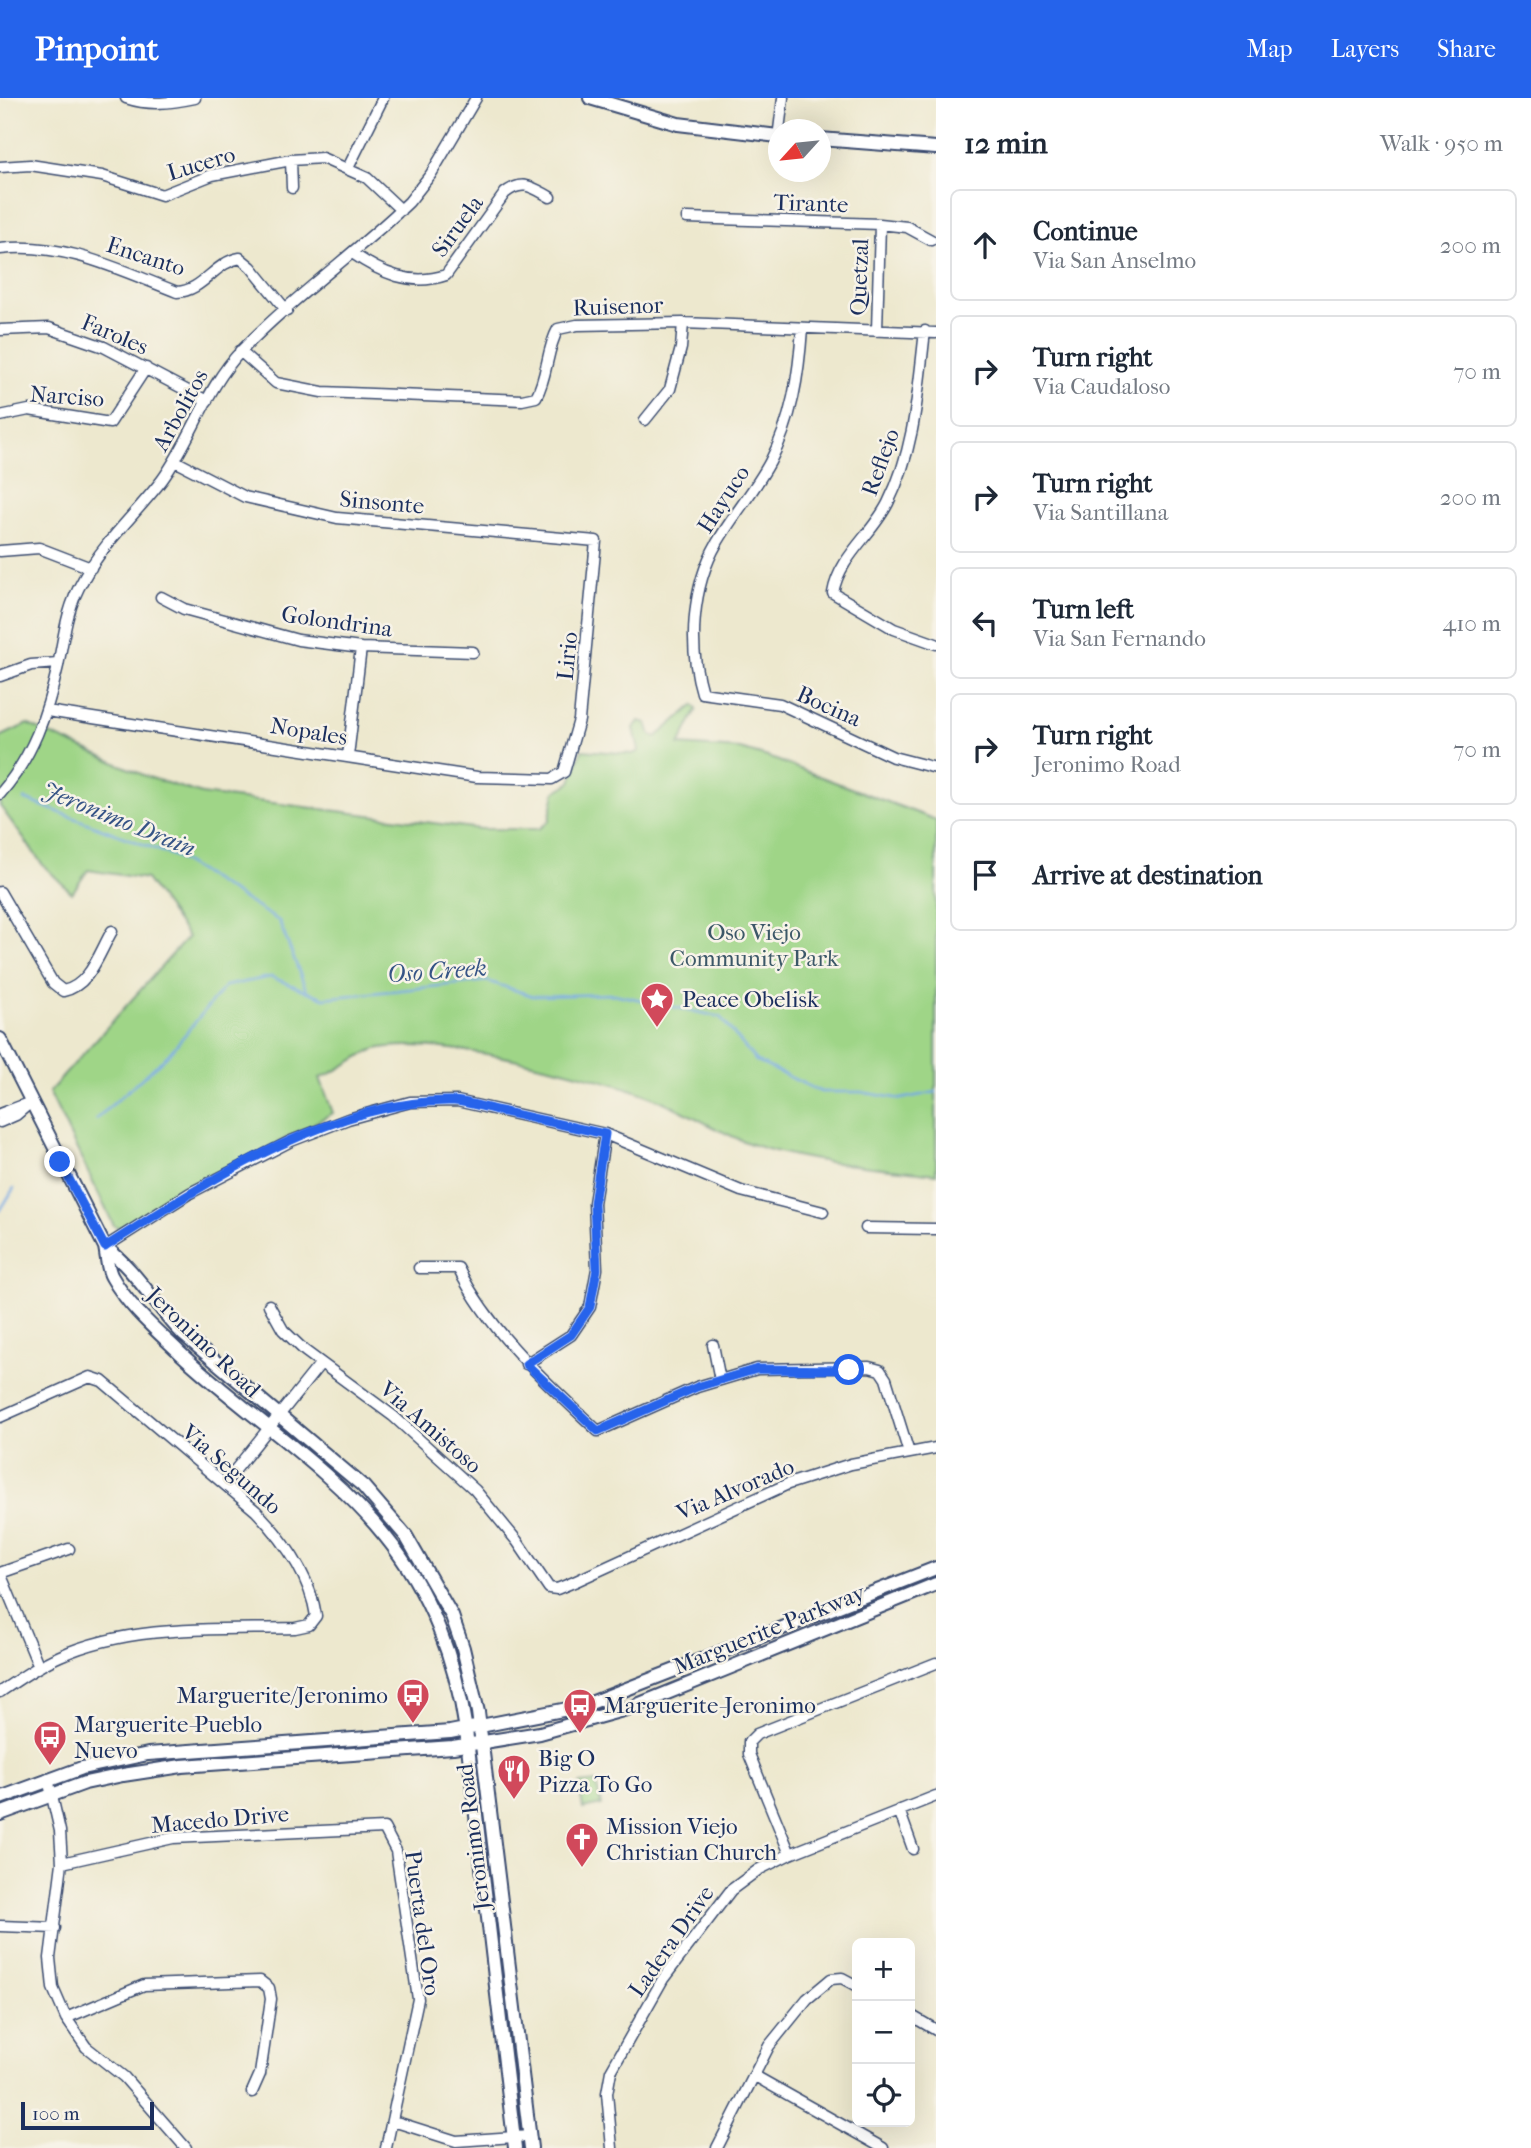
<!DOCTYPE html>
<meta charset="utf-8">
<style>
:root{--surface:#fff;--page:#f2f2f3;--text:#1f2937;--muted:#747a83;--line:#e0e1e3;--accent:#2563eb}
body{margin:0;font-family:"IM FELL French Canon",serif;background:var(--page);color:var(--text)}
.controls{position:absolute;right:21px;bottom:21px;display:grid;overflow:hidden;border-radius:10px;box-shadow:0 7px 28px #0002}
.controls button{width:63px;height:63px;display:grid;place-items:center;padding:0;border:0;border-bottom:2px solid var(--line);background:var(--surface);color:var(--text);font:35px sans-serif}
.compass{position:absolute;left:768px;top:21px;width:63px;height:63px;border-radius:50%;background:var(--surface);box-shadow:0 7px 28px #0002;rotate:243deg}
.scale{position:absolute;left:21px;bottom:18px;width:133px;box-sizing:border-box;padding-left:7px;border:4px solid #1b2f5e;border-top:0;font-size:19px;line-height:24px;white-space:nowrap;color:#1b2f5e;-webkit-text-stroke:5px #f7f3e8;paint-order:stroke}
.stop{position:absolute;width:21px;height:21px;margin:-16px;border:5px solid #2563eb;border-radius:50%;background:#fff}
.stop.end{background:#2563eb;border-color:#fff;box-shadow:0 2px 7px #0008}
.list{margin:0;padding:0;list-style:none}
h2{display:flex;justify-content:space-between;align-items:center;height:91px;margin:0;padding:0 28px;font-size:30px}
h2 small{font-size:23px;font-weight:400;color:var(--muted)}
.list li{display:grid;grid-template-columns:46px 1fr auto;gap:21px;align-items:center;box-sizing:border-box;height:112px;margin:0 14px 14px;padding:0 14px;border:2px solid var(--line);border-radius:10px}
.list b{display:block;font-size:26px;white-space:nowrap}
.list p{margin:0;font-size:23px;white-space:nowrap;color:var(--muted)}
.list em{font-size:23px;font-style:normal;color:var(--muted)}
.icon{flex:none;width:38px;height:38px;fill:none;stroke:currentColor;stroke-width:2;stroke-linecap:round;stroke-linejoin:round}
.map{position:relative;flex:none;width:936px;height:2050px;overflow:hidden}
header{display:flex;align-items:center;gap:42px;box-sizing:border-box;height:98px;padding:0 35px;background:var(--accent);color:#fff}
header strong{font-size:33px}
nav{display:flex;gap:38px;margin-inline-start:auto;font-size:24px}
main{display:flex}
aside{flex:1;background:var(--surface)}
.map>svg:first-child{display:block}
.green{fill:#9fd587;stroke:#5d8272;stroke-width:2}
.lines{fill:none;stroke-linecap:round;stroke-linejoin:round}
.stream{stroke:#75a9e2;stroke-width:2.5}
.minor-casing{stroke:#3a4b6f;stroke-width:13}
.major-casing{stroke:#3a4b6f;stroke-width:16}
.minor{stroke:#fff;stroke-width:10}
.major{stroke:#fff;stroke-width:12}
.route{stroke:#2563eb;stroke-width:9}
.labels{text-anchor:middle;stroke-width:5;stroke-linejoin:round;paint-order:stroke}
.street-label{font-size:23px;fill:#1b2f5e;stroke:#f7f3e8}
.park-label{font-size:23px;fill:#3c5868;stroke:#f7f3e8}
.poi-label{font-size:23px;fill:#1b2f5e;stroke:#f7f3e8;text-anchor:start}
.water-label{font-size:24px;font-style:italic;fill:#365486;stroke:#f7f3e8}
</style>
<header>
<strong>Pinpoint</strong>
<nav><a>Map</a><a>Layers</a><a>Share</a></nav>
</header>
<main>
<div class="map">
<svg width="936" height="2050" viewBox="0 0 936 2050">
<rect width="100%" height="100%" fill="#f7f3e8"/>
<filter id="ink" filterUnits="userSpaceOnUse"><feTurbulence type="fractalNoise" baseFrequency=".0143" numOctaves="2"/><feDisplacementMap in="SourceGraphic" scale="14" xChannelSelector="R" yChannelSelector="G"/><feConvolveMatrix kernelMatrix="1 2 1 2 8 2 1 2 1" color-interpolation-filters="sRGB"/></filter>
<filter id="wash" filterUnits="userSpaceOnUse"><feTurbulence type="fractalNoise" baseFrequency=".00686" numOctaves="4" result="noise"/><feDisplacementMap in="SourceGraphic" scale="28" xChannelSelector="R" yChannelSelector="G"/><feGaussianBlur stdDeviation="1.57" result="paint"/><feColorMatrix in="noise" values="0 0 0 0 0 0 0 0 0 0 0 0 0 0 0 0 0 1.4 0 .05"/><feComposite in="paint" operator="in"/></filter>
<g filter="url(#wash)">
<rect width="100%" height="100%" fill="#ede8ce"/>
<path class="green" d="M694,607L697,611L679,647L740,651L768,659L936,722V1076C873,1068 802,1066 743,1043C713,1031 686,1013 657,1001C600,977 435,937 376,951C363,954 338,974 320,980L333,1015L120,1130L114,1128L49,994L188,839L146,781L88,772L72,795L43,767L0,708V639L27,626L148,679L202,696L481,731H539L549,723L555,694L571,684L582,652L633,656L639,653L634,630L639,623L647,625L651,637L656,639Z
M596,1684L601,1707L583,1711L579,1686Z"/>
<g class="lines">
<path class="stream" d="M24,701L174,758L279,823L307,894
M96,1021L168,957L225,888L271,879L324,900L487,883L533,898L614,896L720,919L756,963L821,994H861L901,1001L936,994
M0,1113L14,1090"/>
</g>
</g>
<g filter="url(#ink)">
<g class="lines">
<defs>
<path id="minor" d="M126,0C150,8 171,5 195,0
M779,32L783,0
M291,62L292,90
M0,69L30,67L102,78L162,97L212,77L291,62L322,60L367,80L401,112
M348,70L383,0
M687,120L880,126L907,129L931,142
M0,151C63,143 120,172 177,194C203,193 215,164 240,160L251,169L287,213
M352,155C381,175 411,189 446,177L505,95C523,81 532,89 550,99
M802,230C799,277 792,322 770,364C755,392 733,417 717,445C692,488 688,548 702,595L780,606L893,659L936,670
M0,232L49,230L104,249L207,303
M877,233L880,126
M925,233C918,292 915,351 888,405C872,437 839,459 833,495L894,531L936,546
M240,253L276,285L322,294L522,302L536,299C548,278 546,252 558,231L577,227L683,225L936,235
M0,318L29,312L110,325L146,270
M645,322L670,291L681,250L683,225
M0,453L39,450L91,470
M161,499L184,511L298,542L361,550L473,554
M0,578L31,567L58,565
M47,613L477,679L552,681L564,674L579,622L596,443L337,420L245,399L175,363
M348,658L361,550
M0,696C33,658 47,616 58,568C64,537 67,509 83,482C104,444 136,416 162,382C192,341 206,289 242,252C292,200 356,155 409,104L431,76L476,0
M0,794L53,885L63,893C90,888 99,855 112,833
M0,1016L26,1006
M0,1024L16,1017L30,1005
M866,1130L936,1131
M105,1149L190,1095L291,1043L348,1021L410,1004L457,1003L605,1036L741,1093L823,1114
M419,1170H458C491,1236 545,1283 598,1333L697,1289L757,1271L869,1269L880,1272L886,1281L909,1355
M269,1207L283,1232L305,1253L393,1318L475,1392L517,1443L549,1490L557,1491L574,1484L788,1386L851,1366L936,1350
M713,1247L720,1282
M526,1266L571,1237L590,1209L597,1171L594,1105L605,1036
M0,1319L90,1279L102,1283L256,1413C284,1442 310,1477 316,1518L309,1527L295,1530C218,1532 132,1526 60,1558C39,1567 19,1581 0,1594
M224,1386L321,1265
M0,1475L39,1569
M0,1475L69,1451
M48,1681L60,1733L62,1765L50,1860L53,1890L66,1920L86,1949L124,1979L186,2050
M899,1712L913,1751
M790,1756L749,1656V1644L757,1636L936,1565
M62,1765L173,1740L384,1730L396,1753L418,1901L386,2050
M0,1828L55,1830
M910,1917L936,1932
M66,1920L144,1887L260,1883L269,1890L271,1901L260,1976L252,1994
M755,1978L883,2050
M393,2023L456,2043L530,2038
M612,2050L607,1995L611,1973L663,1881L731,1792L758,1772L790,1756L936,1698
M717,2050L769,1948L807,1901L831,1881L842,1880L857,1888"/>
<path id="major" d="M590,0L678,26L778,38
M820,41L936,50
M0,941L105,1149C107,1158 107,1171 112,1179C128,1208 156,1232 179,1254C246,1317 328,1367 385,1438C430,1493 456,1563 466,1632L515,2050
M105,1149C137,1173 156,1209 184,1237L363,1388L406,1438L452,1518L463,1550L478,1614L531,2050
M0,1700L82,1670L148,1656L450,1634L583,1608L936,1470
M0,1716L85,1685L123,1677L182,1668L453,1649L540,1635L630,1610L936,1486"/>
</defs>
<use href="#minor" class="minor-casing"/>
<use href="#major" class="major-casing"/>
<use href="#minor" class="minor"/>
<use href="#major" class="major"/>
</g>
</g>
<g class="lines" filter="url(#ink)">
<path class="route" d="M60,1064L105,1149C204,1086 333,1000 454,1003C469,1004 486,1010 501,1013C535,1021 570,1028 605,1036L594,1105L597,1171L590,1209L571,1237L526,1266L598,1333L697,1289L757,1271L849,1272"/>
</g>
<defs>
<symbol id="sight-pin" viewBox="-11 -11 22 30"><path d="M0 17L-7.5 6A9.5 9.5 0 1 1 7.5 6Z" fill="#d1495b" stroke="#f7f3e8"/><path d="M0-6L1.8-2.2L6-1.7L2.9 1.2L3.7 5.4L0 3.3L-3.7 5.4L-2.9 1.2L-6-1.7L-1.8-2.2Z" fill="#fff"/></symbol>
<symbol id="bus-pin" viewBox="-11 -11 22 30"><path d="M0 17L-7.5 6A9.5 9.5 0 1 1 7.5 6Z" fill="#d1495b" stroke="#f7f3e8"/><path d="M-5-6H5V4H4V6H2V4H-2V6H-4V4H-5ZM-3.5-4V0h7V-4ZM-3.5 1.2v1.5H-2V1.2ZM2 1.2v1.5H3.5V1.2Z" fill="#fff"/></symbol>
<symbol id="restaurant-pin" viewBox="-11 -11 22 30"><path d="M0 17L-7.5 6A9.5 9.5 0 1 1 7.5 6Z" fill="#d1495b" stroke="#f7f3e8"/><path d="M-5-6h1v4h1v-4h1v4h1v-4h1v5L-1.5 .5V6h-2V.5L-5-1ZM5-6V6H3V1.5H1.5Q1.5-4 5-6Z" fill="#fff"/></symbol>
<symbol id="church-pin" viewBox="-11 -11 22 30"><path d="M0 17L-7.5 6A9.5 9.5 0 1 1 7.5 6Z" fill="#d1495b" stroke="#f7f3e8"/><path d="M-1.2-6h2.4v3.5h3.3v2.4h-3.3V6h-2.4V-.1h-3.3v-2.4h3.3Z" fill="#fff"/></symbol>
</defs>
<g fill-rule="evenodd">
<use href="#sight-pin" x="638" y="882" width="38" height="52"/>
<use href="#bus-pin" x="394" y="1578" width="38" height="52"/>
<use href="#bus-pin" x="561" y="1588" width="38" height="52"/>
<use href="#bus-pin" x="31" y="1620" width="38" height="52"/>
<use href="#restaurant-pin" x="495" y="1654" width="38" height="52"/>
<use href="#church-pin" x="563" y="1722" width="38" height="52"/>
</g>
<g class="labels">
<g class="street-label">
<text transform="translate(201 65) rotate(-17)" y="8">Lucero</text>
<text transform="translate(811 105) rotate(2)" y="8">Tirante</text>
<text transform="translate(457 128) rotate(-54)" y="8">Siruela</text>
<text transform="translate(146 158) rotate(18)" y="8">Encanto</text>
<text transform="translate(859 179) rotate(-88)" y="8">Quetzal</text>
<text transform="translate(618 208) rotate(-2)" y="8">Ruisenor</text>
<text transform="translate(115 236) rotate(23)" y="8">Faroles</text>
<text transform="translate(67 298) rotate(4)" y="8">Narciso</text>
<text transform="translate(180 312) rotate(-61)" y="8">Arbolitos</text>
<text transform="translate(880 364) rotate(-70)" y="8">Reflejo</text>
<text transform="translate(723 401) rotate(-57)" y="8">Hayuco</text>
<text transform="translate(382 404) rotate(5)" y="8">Sinsonte</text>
<text transform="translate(337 523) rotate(8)" y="8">Golondrina</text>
<text transform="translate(567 558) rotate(-84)" y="8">Lirio</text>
<text transform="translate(829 608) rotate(24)" y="8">Bocina</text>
<text transform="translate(309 633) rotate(9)" y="8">Nopales</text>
<text transform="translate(204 1244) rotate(44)" y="8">Jeronimo Road</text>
<text transform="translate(431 1329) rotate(41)" y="8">Via Amistoso</text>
<text transform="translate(232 1371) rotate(41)" y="8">Via Segundo</text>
<text transform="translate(735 1391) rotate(-23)" y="8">Via Alvorado</text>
<text transform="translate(769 1531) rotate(-22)" y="8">Marguerite Parkway</text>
<text transform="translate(220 1721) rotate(-5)" y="8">Macedo Drive</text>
<text transform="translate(473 1739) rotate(-97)" y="8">Jeronimo Road</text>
<text transform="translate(423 1825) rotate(82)" y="8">Puerta del Oro</text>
<text transform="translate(671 1843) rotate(-55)" y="8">Ladera Drive</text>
</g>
<g class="park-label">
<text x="754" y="842">Oso Viejo<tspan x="754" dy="26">Community Park</tspan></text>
</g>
<g class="poi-label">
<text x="682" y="909">Peace Obelisk</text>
<text x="388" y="1605" text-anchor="end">Marguerite/Jeronimo</text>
<text x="604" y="1615">Marguerite-Jeronimo</text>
<text x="74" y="1634">Marguerite-Pueblo<tspan x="74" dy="26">Nuevo</tspan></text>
<text x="538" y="1668">Big O<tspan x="538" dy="26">Pizza To Go</tspan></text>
<text x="606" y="1736">Mission Viejo<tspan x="606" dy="26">Christian Church</tspan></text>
</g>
<g class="water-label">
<text transform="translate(119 721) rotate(22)" y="8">Jeronimo Drain</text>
<text transform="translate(437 873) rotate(-4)" y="8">Oso Creek</text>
</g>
</g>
</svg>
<div class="controls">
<button>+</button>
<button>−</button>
<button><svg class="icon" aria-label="locate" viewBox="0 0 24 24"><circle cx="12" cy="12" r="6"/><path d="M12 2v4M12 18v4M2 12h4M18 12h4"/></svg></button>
</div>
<svg class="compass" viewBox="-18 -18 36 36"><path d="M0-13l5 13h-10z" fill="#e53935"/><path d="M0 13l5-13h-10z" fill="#747a83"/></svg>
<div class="scale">100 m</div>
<div class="stop" style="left:849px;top:1272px"></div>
<div class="stop end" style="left:60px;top:1064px"></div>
</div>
<aside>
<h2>12 min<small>Walk · 950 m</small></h2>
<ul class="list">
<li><svg class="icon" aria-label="ahead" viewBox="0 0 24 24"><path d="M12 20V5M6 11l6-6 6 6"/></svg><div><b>Continue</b><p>Via San Anselmo</p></div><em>200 m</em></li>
<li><svg class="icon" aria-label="right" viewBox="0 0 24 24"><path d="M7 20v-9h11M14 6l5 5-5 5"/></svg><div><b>Turn right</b><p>Via Caudaloso</p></div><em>70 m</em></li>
<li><svg class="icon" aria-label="right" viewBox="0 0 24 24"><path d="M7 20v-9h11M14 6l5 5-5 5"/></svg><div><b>Turn right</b><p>Via Santillana</p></div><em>200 m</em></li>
<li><svg class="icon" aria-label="left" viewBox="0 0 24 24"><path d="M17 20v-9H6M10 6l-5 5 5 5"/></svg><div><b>Turn left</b><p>Via San Fernando</p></div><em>410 m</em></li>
<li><svg class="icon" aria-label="right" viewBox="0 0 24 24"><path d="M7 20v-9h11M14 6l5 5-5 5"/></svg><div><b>Turn right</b><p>Jeronimo Road</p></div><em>70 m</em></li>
<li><svg class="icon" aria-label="arrive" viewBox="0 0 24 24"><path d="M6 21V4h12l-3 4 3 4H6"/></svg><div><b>Arrive at destination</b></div></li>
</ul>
</aside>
</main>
